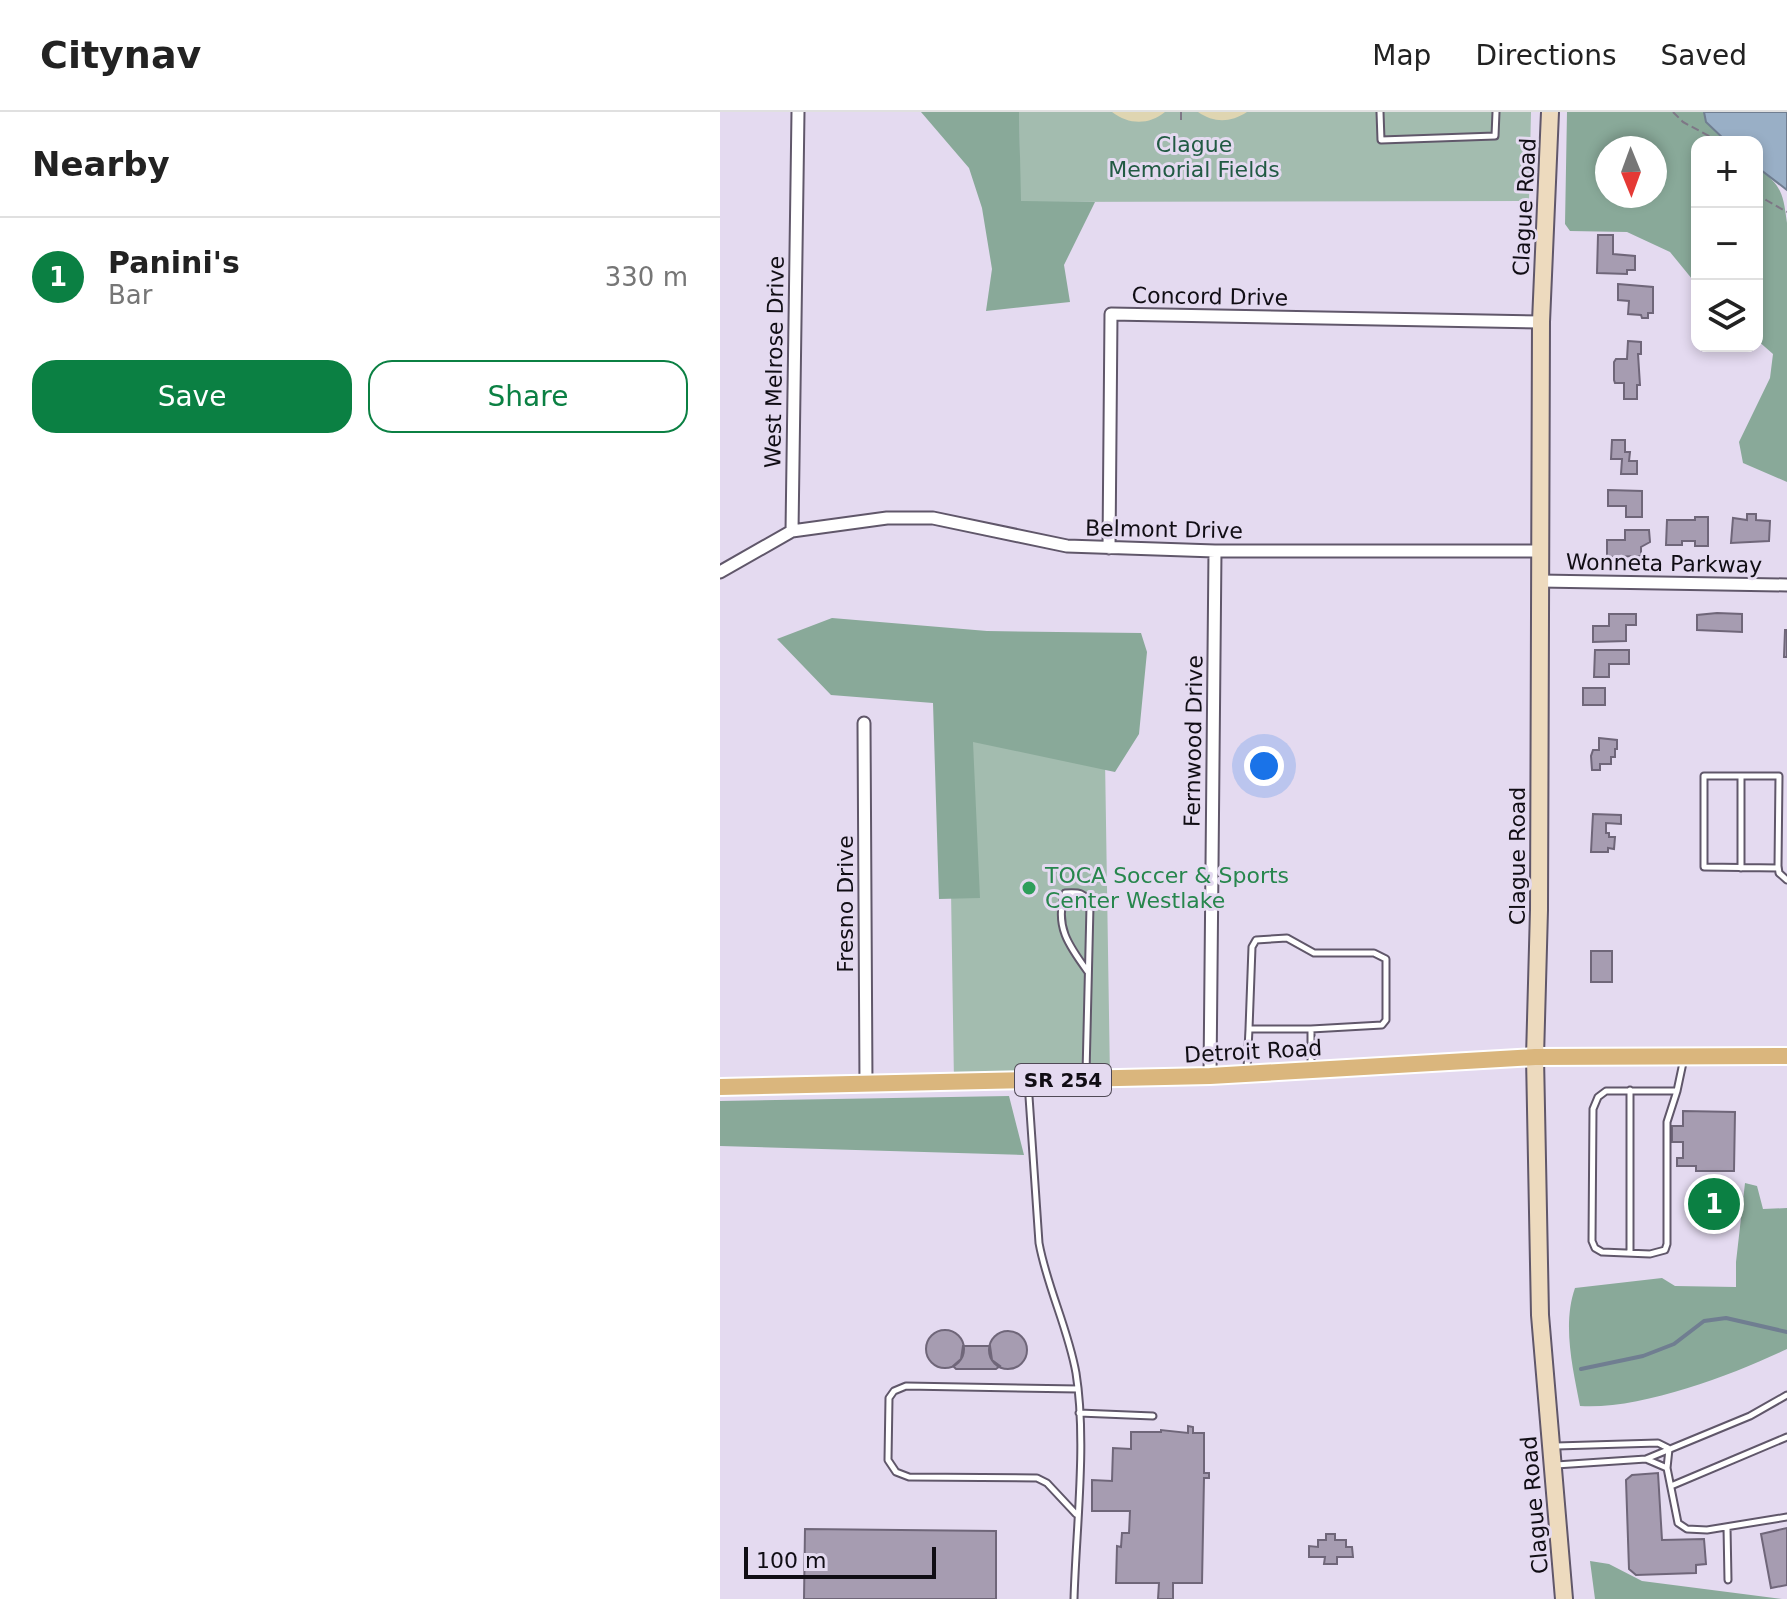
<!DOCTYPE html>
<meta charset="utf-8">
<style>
:root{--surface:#fff;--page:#f6f6f6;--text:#222;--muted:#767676;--line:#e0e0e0;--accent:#0b8043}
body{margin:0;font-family:"DejaVu Sans",sans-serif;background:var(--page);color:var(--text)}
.controls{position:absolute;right:24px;top:24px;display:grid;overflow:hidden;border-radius:16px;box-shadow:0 4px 12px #0003}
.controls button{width:72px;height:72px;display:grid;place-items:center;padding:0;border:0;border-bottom:2px solid var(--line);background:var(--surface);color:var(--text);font:40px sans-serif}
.compass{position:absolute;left:875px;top:24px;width:72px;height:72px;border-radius:50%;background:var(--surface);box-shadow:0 4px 12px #0003;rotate:179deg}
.scale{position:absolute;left:24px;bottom:20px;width:192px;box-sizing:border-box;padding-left:8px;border:4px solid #100d14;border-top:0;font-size:22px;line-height:28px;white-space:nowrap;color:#100d14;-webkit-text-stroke:6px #e4daf0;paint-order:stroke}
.you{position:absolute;left:544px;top:654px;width:28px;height:28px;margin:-20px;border:6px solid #fff;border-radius:50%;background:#1a73e8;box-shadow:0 0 0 12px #1a73e833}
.badge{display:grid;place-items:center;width:52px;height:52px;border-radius:50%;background:var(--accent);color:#fff;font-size:26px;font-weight:700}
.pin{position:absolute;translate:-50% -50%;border:4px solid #fff;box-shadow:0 2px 8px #0006}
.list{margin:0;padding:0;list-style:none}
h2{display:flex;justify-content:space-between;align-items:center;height:104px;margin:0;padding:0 32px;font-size:34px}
h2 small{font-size:26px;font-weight:400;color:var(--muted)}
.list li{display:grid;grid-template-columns:52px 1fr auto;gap:24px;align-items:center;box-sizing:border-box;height:120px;padding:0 32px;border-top:2px solid var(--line)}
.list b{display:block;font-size:30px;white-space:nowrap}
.list p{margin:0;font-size:26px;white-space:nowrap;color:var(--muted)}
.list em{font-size:26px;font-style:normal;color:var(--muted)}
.actions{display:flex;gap:16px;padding:24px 32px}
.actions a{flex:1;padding:18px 0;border:2px solid var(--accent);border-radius:24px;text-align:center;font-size:28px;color:var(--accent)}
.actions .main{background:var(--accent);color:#fff}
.icon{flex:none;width:44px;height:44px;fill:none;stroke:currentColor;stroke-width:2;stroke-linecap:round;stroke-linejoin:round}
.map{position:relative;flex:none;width:1067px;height:1487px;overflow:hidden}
header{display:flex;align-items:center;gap:48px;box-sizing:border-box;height:112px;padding:0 40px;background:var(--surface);border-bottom:2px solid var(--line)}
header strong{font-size:38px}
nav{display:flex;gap:44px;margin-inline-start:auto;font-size:28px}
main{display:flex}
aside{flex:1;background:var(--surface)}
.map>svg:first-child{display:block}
.green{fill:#a3bcaf}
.forest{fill:#89a999;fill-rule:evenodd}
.sand{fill:#dfd5b1}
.water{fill:#99afc6;stroke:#707e91;stroke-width:2}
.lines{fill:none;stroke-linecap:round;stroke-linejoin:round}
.stream{stroke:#707e91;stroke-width:4}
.building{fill:#a69cb1;stroke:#6f6679;stroke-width:2}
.service-casing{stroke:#60576a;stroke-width:9}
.minor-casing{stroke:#60576a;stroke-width:15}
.secondary-casing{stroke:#60576a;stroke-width:20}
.primary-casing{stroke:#fff;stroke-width:20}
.path{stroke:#7e7786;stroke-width:2;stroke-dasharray:8 4;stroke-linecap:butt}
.service{stroke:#fff;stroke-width:5}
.minor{stroke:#fff;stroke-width:11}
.secondary{stroke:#eddabe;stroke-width:16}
.primary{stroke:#dab67d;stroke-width:16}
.leisure-dot{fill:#2e9e5b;stroke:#e4daf0;stroke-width:3}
.labels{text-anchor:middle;stroke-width:6;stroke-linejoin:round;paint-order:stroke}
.shield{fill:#e4daf0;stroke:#504a56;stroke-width:2}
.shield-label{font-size:20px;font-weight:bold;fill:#100d14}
.park-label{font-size:22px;fill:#215a43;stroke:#e4daf0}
.street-label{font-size:22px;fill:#100d14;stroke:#e4daf0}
.leisure-label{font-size:22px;fill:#27864d;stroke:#e4daf0;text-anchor:start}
</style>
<header>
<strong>Citynav</strong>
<nav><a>Map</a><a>Directions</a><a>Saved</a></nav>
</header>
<main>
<aside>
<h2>Nearby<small></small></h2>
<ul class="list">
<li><span class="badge">1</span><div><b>Panini's</b><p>Bar</p></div><em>330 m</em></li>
</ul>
<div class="actions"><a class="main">Save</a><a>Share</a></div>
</aside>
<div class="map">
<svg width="1067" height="1487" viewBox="0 0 1067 1487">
<rect width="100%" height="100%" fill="#e4daf0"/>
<path class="green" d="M299,0H811L809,89L300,90Z
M384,583L390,967L234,971L228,586Z"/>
<path class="forest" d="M201,0H299L301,89L375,90L344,153L350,190L266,199L272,157L262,96L249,56Z
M847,0H984L986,10L1007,30H977V173L950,140L907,120L850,119L845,112ZM887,36H935V84H887Z
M1037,55C1062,74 1063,81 1067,111V370L1023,351L1019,330L1050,266L1053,242L1037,228Z
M112,506L267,519L421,521L427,540L419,622L395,660L253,630L260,786L219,787L213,591L111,583L57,527Z
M289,984L304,1043L0,1034V989Z
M1025,1071L1037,1074L1043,1097L1067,1096V1237C1012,1263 921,1298 860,1294C853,1257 842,1213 855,1176L942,1166L955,1174L1016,1175V1150Z
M870,1449L889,1452L922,1469L1062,1487H875Z"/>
<path class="sand" d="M392,0H445C429,13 409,13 392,0Z
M478,0H527C510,11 494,11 478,0Z"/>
<path class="water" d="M984,0H1067V78L1037,55V30H1007L986,10Z"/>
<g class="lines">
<path class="stream" d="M861,1257L923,1244L954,1232L984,1209L1006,1206L1067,1220"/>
</g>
<path class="building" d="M878,123H893V142L915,144V158H907V162L877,161Z
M898,172L933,175V201H928V206H922L921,203L908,202L909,189L898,188Z
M908,229L921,230V242H918L920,273H917V287H904V271H895L894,268V250L896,247H907Z
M892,328H905V340H910L909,349H917V362H901L902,347H891Z
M888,378L922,379V405H906V394H888Z
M1027,402H1036V408L1050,409L1049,429L1011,431L1013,406L1027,408Z
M975,405H988V434H975V429H962V433H946L947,408H975Z
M905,418H929L930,430L921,435V444L887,445V428H905Z
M997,501L1022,502V520L977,518V503Z
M889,502H916V513H906V529L873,530V514H889Z
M1065,518H1067V545H1064Z
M875,538H909V552H889V565H874Z
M863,576H885V593H863Z
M879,626L897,628V637H895V645H891V652H880V658H872L871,644L873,638H879Z
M873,702L901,703V712L886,711V721H889V725H895L894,737L888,736V740H871Z
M871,839H892V870H871Z
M963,999L1015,1000L1014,1059H976V1054H957V1046H963V1030H952V1014H963Z
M206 1237a19 19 0 1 1 38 0a19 19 0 1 1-38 0Z
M269 1238a19 19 0 1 1 38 0a19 19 0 1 1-38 0Z
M243,1234H270L272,1248L280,1254L276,1257H236L233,1254L241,1247Z
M468,1314L473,1315V1321H484V1361H489V1366H484L482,1471H453V1487H438L439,1471H396L397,1434L401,1435L402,1421H409L410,1399H372V1368L392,1369L393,1336L411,1337V1320H441V1318L468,1321Z
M938,1361L942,1428L984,1427L986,1452L976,1453V1461L916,1463L909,1457L906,1368L912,1363Z
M1067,1416V1473L1051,1476L1041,1422Z
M85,1417L276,1419V1487H84Z
M606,1422H615V1428H626V1435H632L633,1445H617V1452H604L605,1445H589V1434L598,1435V1428H606Z"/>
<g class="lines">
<defs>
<path id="service" d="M660,0L661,28L775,24L776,0
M1021,756V664
M1058,756L984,755V664H1059L1058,754L1059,761L1067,768
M529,917L532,835L536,828L567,826L594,841H654L666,847V908L662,913L591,917
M527,957L529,917H591V953
M366,962L370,794C365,780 359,780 345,781C334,814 349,834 368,860
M308,970L319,1131C327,1175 348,1216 356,1261C367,1329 356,1417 354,1487
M910,978V1141
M957,979L947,1010V1132L945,1138L930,1142L882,1140L875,1136L872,1129L873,997L878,985L886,979H957L964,946
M359,1301L433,1304
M836,1334L938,1331L948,1336
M949,1337L947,1356L958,1411L967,1417L987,1418L1067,1405
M926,1347L1030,1304L1067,1283
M836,1353L926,1347L947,1356
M951,1374L1067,1325
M356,1402L327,1371L317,1366L189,1365L176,1360L168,1348L169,1286L174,1279L186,1274L358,1277
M1007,1415L1008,1468"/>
<path id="minor" d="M72,419L78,0
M389,436L391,202L821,210
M0,460L72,419L167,406H213L347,434L495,439H819
M820,469L1067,473
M144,611L146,973
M490,964L495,439"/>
<path id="secondary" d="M830,0L821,210L819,798L815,945L820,1203L844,1487"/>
<path id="primary" d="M0,975L490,964L815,945L1067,944"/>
</defs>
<use href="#service" class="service-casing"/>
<use href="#minor" class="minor-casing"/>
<use href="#secondary" class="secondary-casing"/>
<use href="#primary" class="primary-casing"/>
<path class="path" d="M461,0V8
M953,0L963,10L1000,30
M1037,79L1046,88L1067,100"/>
<use href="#service" class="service"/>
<use href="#minor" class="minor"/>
<use href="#secondary" class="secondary"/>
<use href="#primary" class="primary"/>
</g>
<circle class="leisure-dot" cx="309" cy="776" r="8"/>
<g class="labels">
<rect class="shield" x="295" y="952" width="96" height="32" rx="6"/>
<g class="shield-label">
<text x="343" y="975">SR 254</text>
</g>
<g class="park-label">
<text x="474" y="40">Clague<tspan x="474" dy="25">Memorial Fields</tspan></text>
</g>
<g class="street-label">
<text transform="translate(804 95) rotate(-87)" y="8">Clague Road</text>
<text transform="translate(490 184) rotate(1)" y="8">Concord Drive</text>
<text transform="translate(54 250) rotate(-89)" y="8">West Melrose Drive</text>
<text transform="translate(444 417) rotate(1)" y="8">Belmont Drive</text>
<text transform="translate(944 451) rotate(1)" y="8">Wonneta Parkway</text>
<text transform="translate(473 629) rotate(-89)" y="8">Fernwood Drive</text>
<text transform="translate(797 744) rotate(-90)" y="8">Clague Road</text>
<text transform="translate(125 792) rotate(-90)" y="8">Fresno Drive</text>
<text transform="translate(533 939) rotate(-3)" y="8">Detroit Road</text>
<text transform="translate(814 1393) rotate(-95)" y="8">Clague Road</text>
</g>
<g class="leisure-label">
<text x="325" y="771">TOCA Soccer &amp; Sports<tspan x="325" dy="25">Center Westlake</tspan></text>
</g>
</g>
</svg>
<div class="controls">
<button>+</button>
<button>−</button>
<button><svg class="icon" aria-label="layers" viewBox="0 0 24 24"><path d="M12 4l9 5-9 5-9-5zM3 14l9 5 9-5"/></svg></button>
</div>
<svg class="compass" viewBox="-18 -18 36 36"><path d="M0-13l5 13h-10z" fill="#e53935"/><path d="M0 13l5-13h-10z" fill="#767676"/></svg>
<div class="scale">100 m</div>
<div class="you"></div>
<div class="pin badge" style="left:994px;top:1092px">1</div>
</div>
</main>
